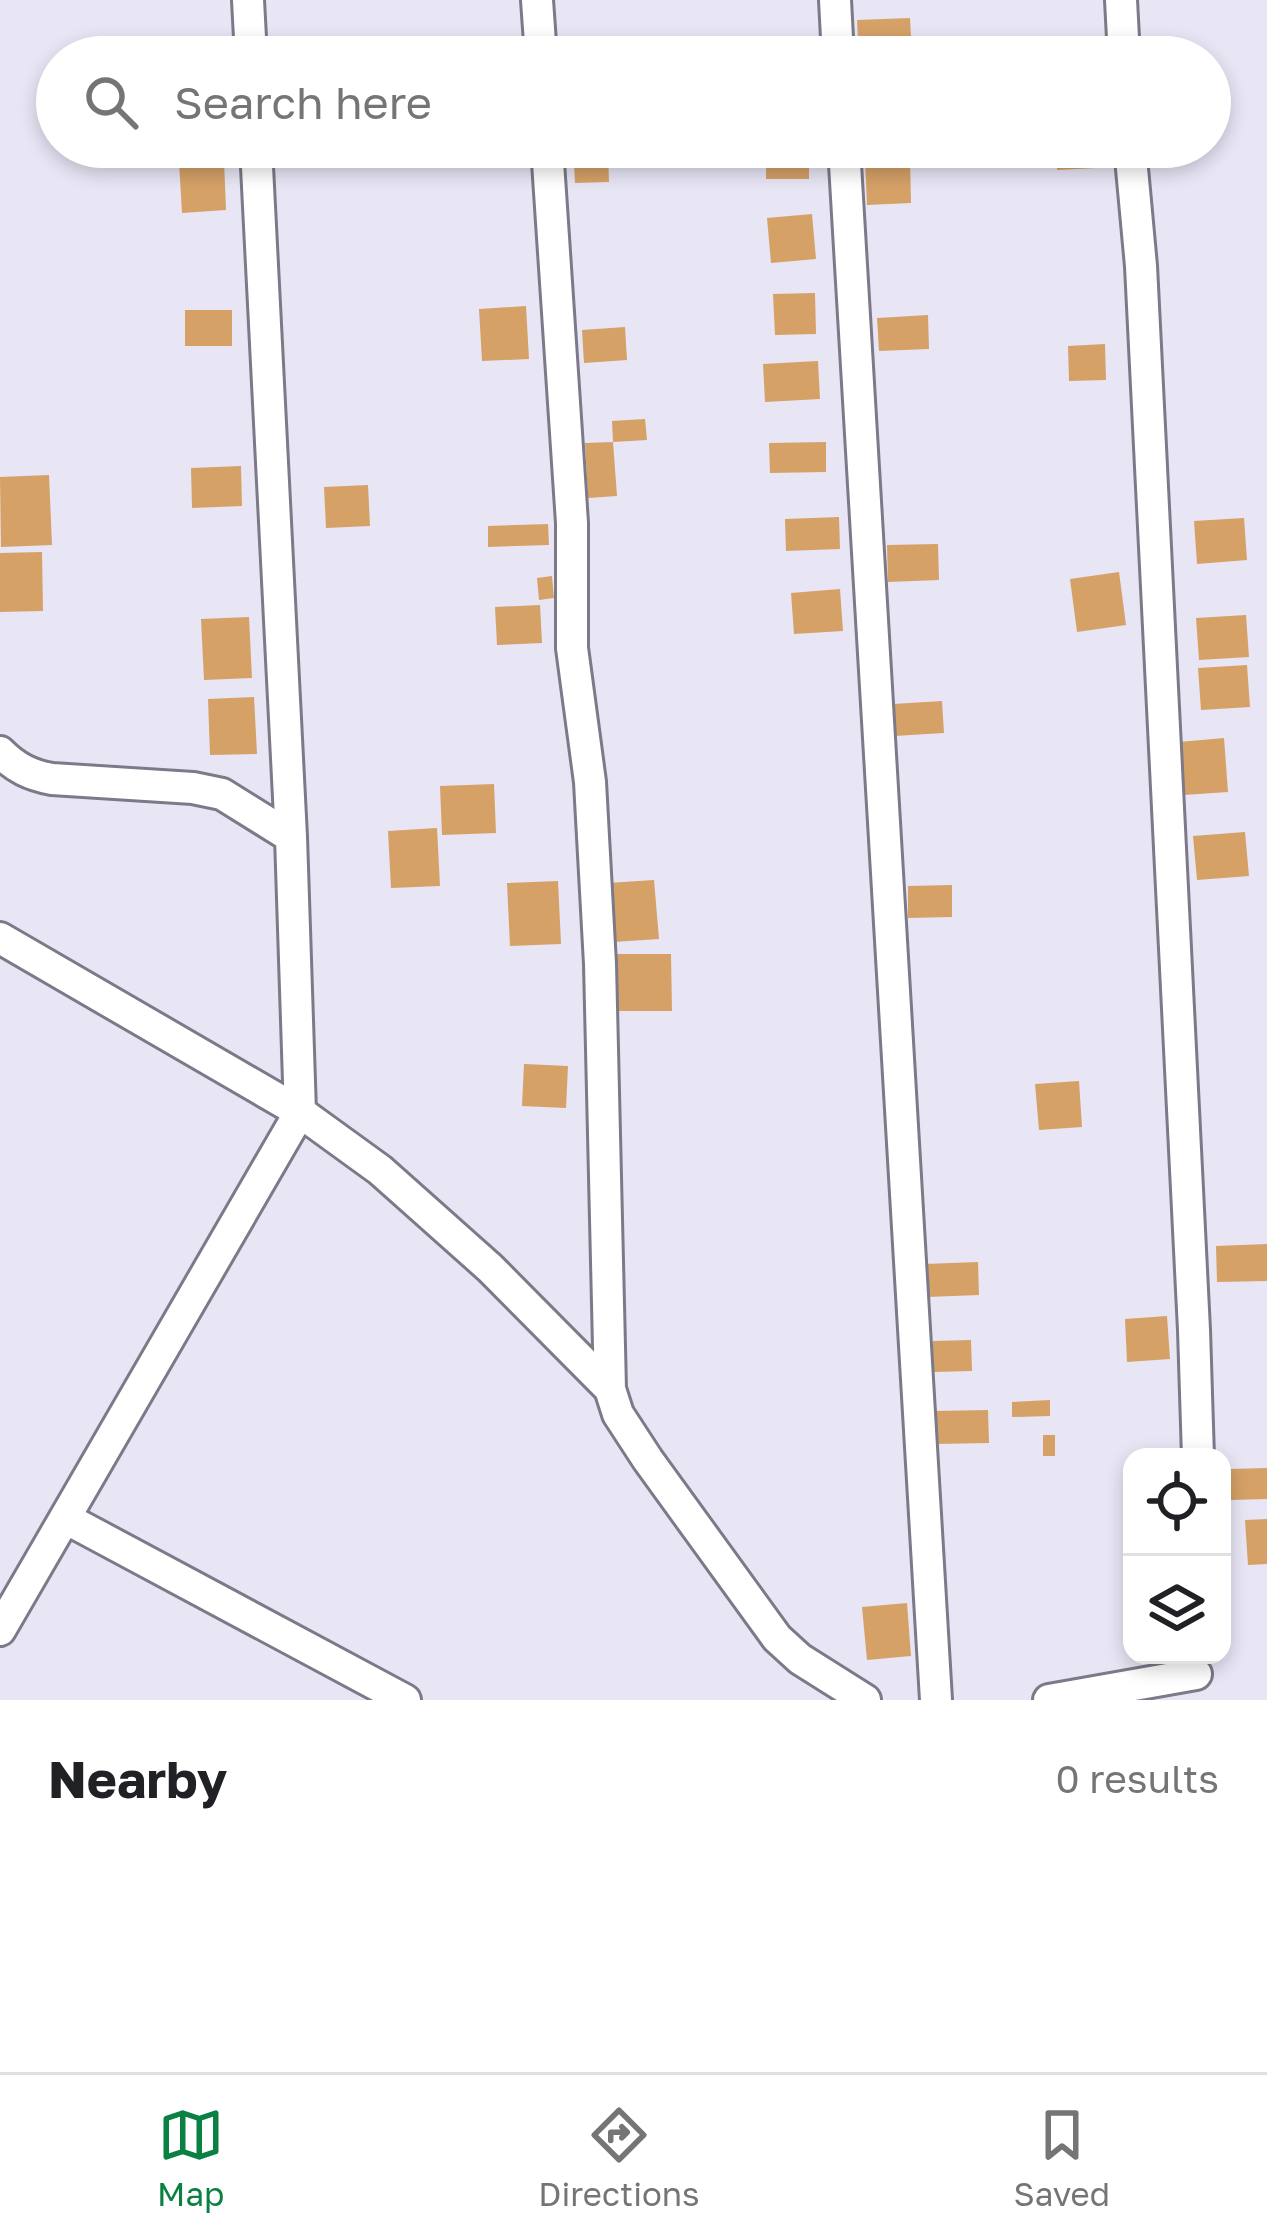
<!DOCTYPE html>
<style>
:root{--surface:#fff;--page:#f6f6f6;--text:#202124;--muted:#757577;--line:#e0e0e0;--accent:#0b8043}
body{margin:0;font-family:"Golos Text",sans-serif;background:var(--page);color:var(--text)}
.controls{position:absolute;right:36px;bottom:36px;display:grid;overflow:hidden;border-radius:24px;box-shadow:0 6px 18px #0003}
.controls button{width:108px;height:108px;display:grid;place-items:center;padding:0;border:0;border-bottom:3px solid var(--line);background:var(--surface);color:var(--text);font:60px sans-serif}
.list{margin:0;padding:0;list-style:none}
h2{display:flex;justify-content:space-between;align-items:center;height:156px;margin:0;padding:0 48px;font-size:51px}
h2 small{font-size:39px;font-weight:400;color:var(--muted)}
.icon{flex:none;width:66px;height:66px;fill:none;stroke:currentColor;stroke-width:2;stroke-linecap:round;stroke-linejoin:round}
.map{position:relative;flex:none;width:1267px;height:1700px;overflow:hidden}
.search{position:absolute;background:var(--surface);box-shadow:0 6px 18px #0003;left:36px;right:36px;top:36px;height:132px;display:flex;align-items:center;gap:30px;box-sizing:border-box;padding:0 42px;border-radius:66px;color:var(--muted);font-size:45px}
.sheet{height:372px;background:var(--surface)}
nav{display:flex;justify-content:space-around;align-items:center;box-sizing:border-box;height:168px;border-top:3px solid var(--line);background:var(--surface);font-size:33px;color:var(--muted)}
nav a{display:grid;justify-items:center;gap:6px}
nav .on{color:var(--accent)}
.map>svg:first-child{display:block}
.building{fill:#d5a167}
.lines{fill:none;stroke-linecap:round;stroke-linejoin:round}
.street-casing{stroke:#7c7988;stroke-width:36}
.street{stroke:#fff;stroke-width:30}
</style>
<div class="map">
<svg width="1267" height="1700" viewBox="0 0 1267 1700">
<rect width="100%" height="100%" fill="#e8e5f5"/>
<path class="building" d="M910,18L912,55L859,57L857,20Z
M573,147H608L609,182L575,183Z
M766,147H809V179H766Z
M1056,147H1116V167L1057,170Z
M910,158L911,203L867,205L865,160Z
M224,160L226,210L182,213L179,162Z
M812,214L816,259L771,263L767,218Z
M815,293L816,334L775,335L773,294Z
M526,306L529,359L482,361L479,309Z
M185,310H232V346H185Z
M928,315L929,349L879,351L877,318Z
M625,327L627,360L584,363L582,330Z
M1105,344L1106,380L1069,381L1068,346Z
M818,361L820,399L765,402L763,364Z
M645,419L647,440L613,442L612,421Z
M613,442L617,496L588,498L585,443Z
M826,442V472L770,473L769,443Z
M241,466L242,506L192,508L191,468Z
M49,475L52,545L1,547L0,477Z
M368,485L370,526L326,528L324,487Z
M839,517L840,549L786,551L785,519Z
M1244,518L1247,560L1197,564L1194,521Z
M548,524L549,545L488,547V526Z
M938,544L939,580L888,582L887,545Z
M42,552L43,611L0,612V553Z
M1119,572L1126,625L1077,632L1070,579Z
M552,576L554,598L539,600L537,578Z
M840,589L843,631L794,634L791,593Z
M540,605L542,643L497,645L495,607Z
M1246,615L1249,657L1199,660L1196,618Z
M249,617L252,678L204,680L201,619Z
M1247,665L1250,707L1201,710L1198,668Z
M254,697L257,754L210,755L208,699Z
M942,701L944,733L894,736L893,704Z
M1224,738L1228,792L1184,795L1179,742Z
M494,784L496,833L442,835L440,786Z
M437,828L440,886L391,888L388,831Z
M1245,832L1249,876L1197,880L1193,836Z
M654,880L659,939L613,942L608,883Z
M558,881L561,944L510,946L507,883Z
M952,885V917L908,918V886Z
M611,954H671L672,1011H611Z
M524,1064L568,1066L566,1108L522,1106Z
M1079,1081L1082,1127L1039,1130L1035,1084Z
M1267,1244V1281L1217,1282L1216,1246Z
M978,1262L979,1295L927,1297L925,1264Z
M1167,1316L1170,1359L1127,1362L1125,1319Z
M971,1340L972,1371L933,1372V1341Z
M1050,1400V1416L1012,1417V1402Z
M988,1410L989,1443L935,1444L934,1411Z
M1043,1435H1055V1456H1043Z
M1267,1468V1499L1231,1500L1229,1469Z
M1267,1519V1564L1248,1565L1245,1520Z
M907,1603L911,1656L867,1660L862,1607Z"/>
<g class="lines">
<defs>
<path id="street" d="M248,0L251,57
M537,0L541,57
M835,0L838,57
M1121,0L1124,57
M256,147L291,837
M547,147L572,523V648L590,782L600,964L610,1389
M844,147L936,1700
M1130,147L1141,266L1194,1330L1198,1457
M0,752C16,768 30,775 52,779L193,788L222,794L291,837L300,1112L0,1630
M0,938L300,1112L380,1170L490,1268L610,1389L618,1414L648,1460L777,1638L800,1659L865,1700
M65,1518L405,1700
M1049,1700L1196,1674"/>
</defs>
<use href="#street" class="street-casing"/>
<use href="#street" class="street"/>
</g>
</svg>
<div class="controls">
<button><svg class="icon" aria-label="locate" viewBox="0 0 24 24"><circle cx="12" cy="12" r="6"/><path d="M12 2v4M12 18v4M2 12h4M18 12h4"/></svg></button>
<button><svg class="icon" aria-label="layers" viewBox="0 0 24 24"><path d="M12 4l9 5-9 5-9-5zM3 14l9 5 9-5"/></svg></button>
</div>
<div class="search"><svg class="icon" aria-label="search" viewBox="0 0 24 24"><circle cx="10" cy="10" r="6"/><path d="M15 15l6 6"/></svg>Search here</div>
</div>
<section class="sheet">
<h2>Nearby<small>0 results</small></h2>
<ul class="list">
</ul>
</section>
<nav>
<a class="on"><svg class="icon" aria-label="map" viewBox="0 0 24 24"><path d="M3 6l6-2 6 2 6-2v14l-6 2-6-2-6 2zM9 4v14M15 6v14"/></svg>Map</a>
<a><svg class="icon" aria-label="directions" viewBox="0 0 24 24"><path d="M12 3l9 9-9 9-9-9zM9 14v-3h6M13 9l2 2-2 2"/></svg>Directions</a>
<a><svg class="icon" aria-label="saved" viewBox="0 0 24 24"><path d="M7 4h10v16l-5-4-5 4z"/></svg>Saved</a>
</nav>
